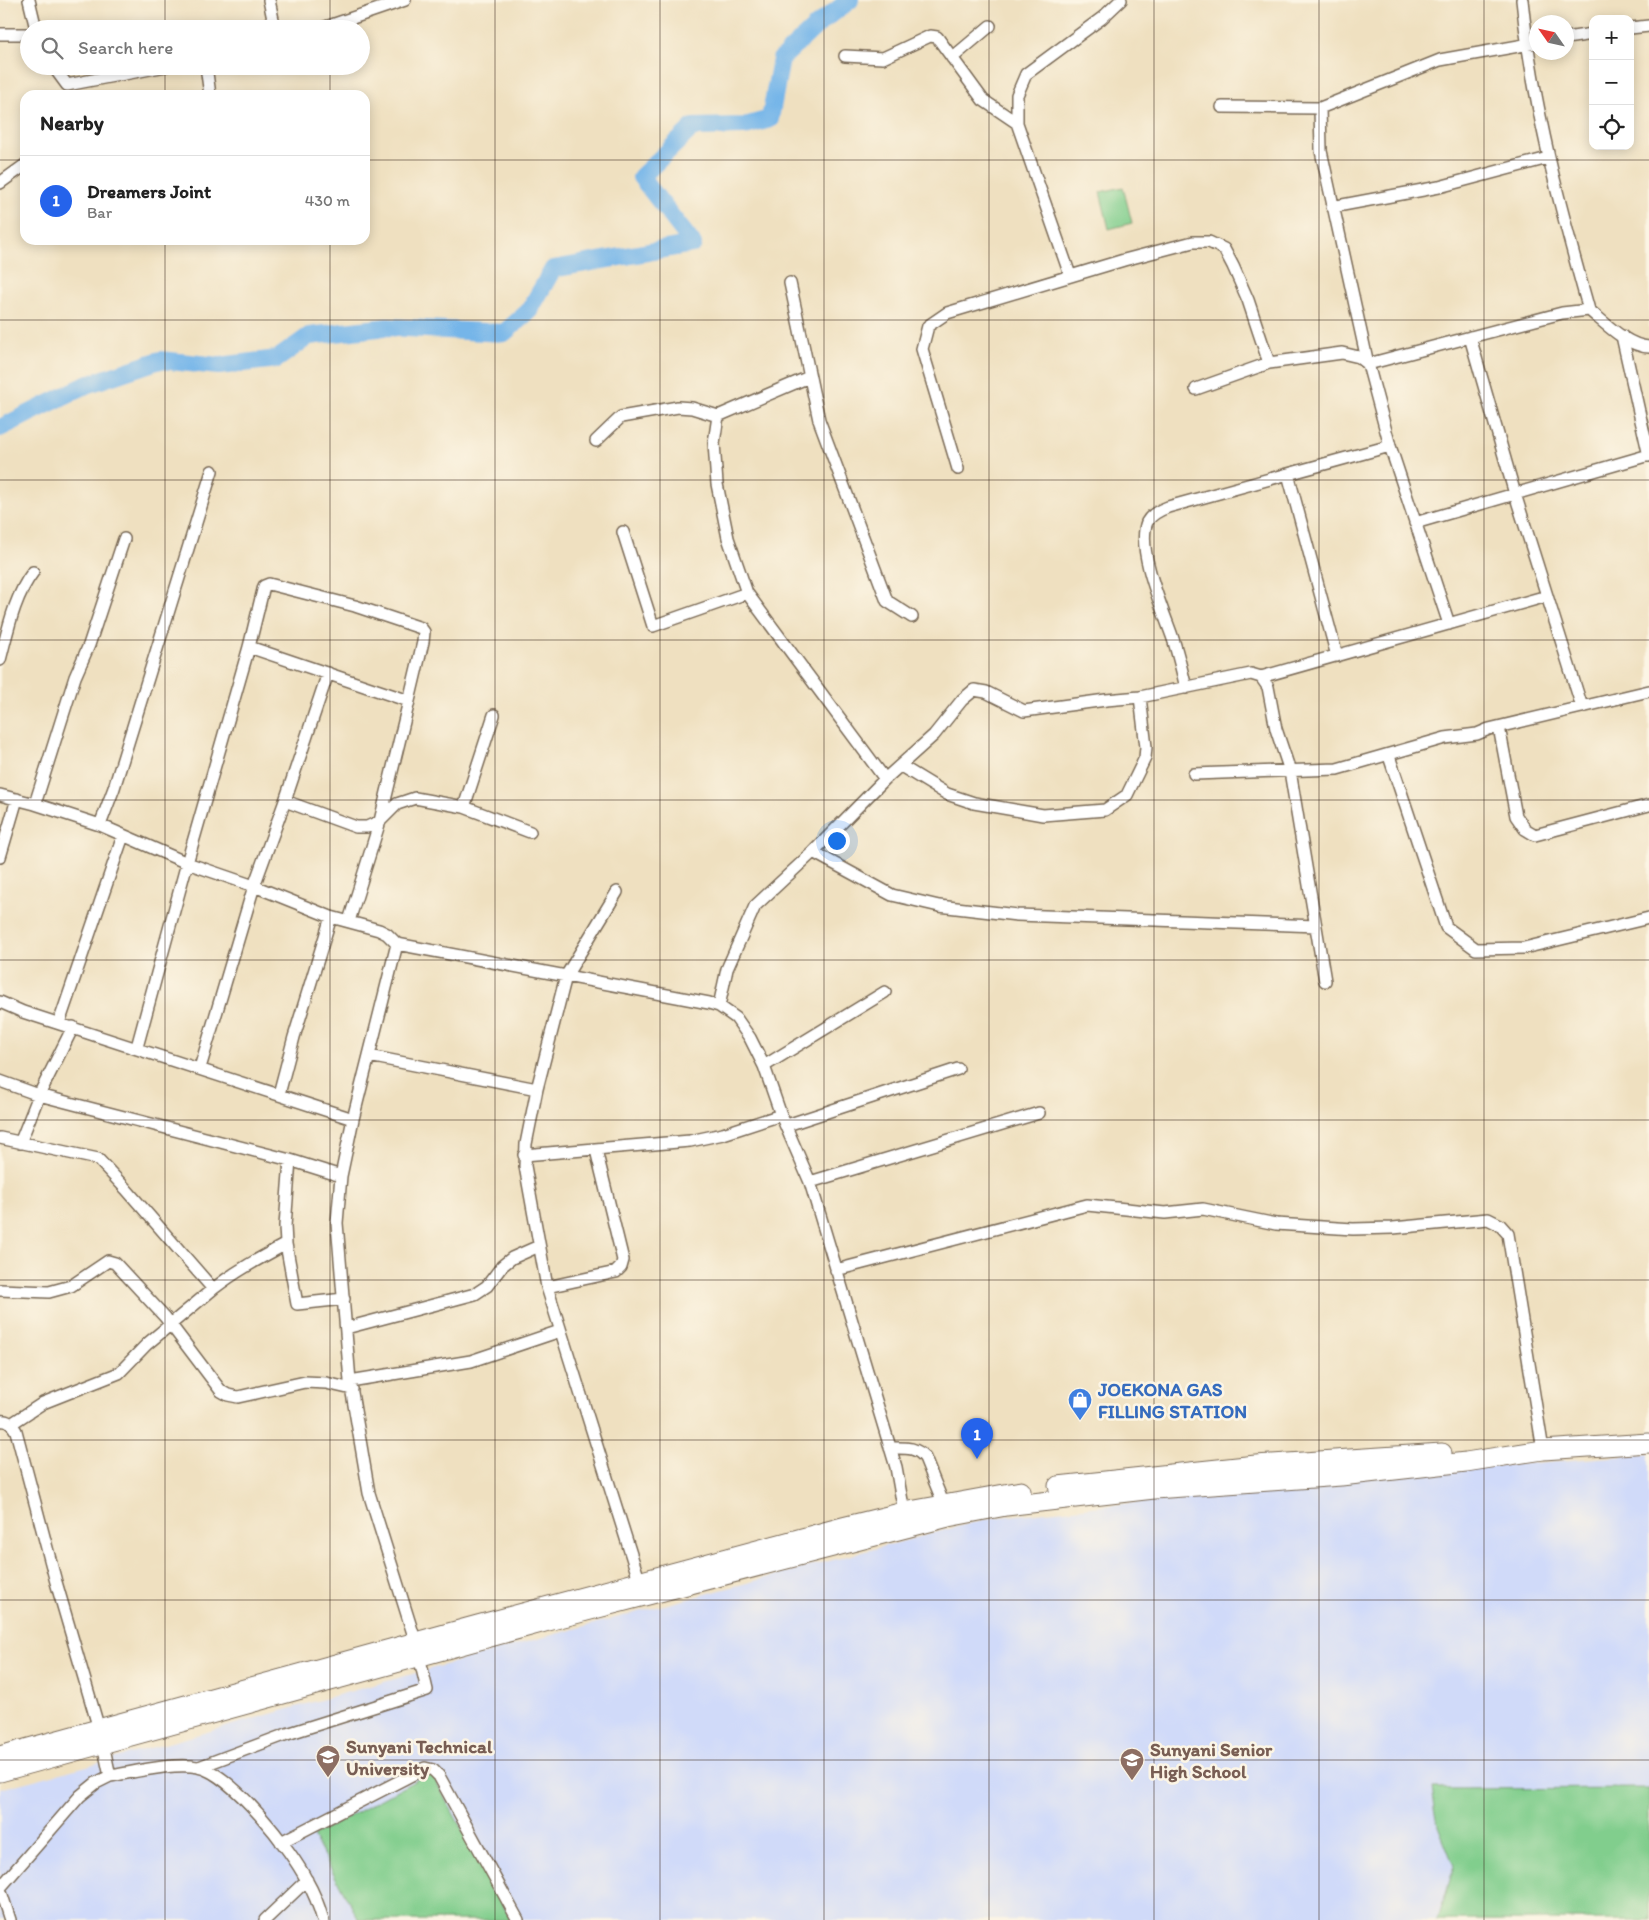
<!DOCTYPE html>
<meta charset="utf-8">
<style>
:root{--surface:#fff;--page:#f2f2f2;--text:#222;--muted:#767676;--line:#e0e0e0;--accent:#2563eb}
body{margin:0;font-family:Itim,sans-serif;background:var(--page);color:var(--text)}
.controls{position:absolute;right:15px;top:15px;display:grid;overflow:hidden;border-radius:10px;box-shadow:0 2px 12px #0003}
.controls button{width:45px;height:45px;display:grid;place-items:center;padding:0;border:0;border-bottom:1px solid var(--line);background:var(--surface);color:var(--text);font:25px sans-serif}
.compass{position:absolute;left:1529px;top:15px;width:45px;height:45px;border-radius:50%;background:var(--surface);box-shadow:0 2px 12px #0003;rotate:304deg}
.you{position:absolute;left:836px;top:840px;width:18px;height:18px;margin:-12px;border:4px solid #fff;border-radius:50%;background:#1a73e8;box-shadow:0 0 0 8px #1a73e833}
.badge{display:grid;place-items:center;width:32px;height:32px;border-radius:50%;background:var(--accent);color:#fff;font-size:16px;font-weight:700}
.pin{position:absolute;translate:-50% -41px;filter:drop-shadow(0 1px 2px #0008)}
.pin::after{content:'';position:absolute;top:26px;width:18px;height:15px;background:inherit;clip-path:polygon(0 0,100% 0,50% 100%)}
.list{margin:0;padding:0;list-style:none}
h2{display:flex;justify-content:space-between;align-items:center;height:65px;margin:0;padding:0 20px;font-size:21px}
h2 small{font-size:16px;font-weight:400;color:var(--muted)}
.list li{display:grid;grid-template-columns:32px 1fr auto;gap:15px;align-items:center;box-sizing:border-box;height:90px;padding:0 20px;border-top:1px solid var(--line)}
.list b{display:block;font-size:19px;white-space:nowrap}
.list p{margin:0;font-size:16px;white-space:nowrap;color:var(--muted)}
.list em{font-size:16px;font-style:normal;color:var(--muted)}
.icon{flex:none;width:28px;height:28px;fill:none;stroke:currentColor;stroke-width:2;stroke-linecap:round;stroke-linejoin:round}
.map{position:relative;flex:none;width:1649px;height:1920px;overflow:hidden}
.search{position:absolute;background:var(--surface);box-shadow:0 2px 12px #0003;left:20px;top:20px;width:350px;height:55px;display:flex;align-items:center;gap:12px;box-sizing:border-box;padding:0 18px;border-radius:28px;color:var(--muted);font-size:19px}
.panel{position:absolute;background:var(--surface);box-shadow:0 2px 12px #0003;left:20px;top:90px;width:350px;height:155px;border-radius:15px}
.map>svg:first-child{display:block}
.built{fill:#d0daf9}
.grass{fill:#81ce8d;stroke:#5e7c56}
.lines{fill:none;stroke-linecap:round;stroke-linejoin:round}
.river{stroke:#74b5e9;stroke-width:18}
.street-casing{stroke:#7a6a57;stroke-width:14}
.primary-casing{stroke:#7a6a57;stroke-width:21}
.street{stroke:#fff;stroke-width:11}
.primary{stroke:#fff;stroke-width:19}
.grid{fill:none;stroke:#3b2a1e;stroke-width:1;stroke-opacity:0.55}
.labels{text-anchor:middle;stroke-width:5;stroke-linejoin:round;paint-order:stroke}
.shop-label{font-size:19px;font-weight:bold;fill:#366cbe;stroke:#fcf5e5;text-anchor:start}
.education-label{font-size:19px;font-weight:bold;fill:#785e54;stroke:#fcf5e5;text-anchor:start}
</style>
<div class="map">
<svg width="1649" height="1920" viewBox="0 0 1649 1920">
<rect width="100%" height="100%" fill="#fcf5e5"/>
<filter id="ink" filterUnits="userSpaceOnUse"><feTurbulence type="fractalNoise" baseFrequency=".02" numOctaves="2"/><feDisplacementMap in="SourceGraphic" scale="10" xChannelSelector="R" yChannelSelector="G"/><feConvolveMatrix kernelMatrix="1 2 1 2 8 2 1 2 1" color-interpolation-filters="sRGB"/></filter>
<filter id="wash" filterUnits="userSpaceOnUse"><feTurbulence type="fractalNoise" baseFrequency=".0096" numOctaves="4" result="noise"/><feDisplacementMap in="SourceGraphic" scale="20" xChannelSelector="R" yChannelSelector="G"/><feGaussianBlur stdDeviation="1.12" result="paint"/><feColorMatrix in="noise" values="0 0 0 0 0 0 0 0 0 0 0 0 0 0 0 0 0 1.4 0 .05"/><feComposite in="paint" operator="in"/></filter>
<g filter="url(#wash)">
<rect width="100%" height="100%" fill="#efe0c0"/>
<path class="built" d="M1649,1454V1920H0V1789L87,1766L526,1642L990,1518L1427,1471Z"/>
<path class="grass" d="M1123,187L1132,223L1109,229L1100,192Z
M431,1772L511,1920H359L313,1836Z
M1649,1788V1920H1436L1440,1914L1454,1866L1438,1826L1432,1789Z"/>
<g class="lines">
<path class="river" d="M0,428L86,385L160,360L219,366L277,359L309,336L387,327L504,333L529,311L553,269L693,244L641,177L693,127L745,126L770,119L781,59L816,26L850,0"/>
</g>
</g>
<g filter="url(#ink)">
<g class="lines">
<defs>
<path id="street" d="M29,0L36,29
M269,0L275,29
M1522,0C1533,107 1560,207 1589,310
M1630,28L1649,26
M320,29L405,0
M0,34H29
M1566,38L1593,34
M845,56L883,58L930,36L937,37L983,100L1017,123
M952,58L990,26
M53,66L67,85
M206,66L210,95
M67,85L166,66
M1222,107L1320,108L1440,60L1536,43
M1320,108L1321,151L1368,364L1390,446L1449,624
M0,183L25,165
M1332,207L1439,187L1548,158
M1070,275L1017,123V95L1026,74L1102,18L1121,0
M790,283L819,420L887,601L912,617
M1622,336L1649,456
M1470,337L1515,494L1582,707
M1368,364L1562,313L1589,310C1605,323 1627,346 1649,347
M1196,389L1269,363L1342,353L1359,357L1368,364
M718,416L714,443L717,484L728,538L747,593L885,779
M596,441L621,417L678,407L692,408L718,416L809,377
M958,469L922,349L928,326L947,313L1124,260L1193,242H1209L1224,249L1233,266L1248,300L1269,363
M1288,474L1337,656
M1415,523L1649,455
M623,532L653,626L747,593
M249,647L409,701L380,821L349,921
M0,660C8,630 14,597 33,572
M1261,677L1547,596
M1186,688C1182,671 1178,653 1172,636C1163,610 1136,549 1147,522C1151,514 1160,510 1168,507L1390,446
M1499,727L1516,816L1525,829L1535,835L1649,805
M1389,756L1446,927L1476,949L1524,948L1649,918
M901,766L947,794L974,803L1043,815L1105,810L1127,795L1145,758L1146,747L1140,697
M1194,774L1337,769L1445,738L1477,734L1489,729L1649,691
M0,795L35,804L100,825L187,863L249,647L262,594L264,586L269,584L355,606L421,628L424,632L423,642L409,701
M285,801L356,827H367L380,821L397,804L415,798L464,807L530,832
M35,804L75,677L89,645L124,539
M464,807L494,715
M100,825L114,788L212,471
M813,852L892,895L939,906L1017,915L1316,926
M0,857L17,799
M617,892L566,976L537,1089L526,1144L525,1166L547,1287L640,1583
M0,1002L23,1012L353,1119L397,944L709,1003L719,1006L736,1018L750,1038L764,1066L781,1115L810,1182L896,1467L904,1512
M719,1006L727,969L755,906L813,852L885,779L934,735L962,700L974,690L986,692L1024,711L1106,700L1140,697L1251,674L1261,677L1268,687L1276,729L1290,771L1325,981
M59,1023L123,836
M137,1047L187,863L254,886L331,917L379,930L387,934L397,944
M369,1056L537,1089
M764,1066L885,992
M200,1068L254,886L285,801L328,673
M0,1081L39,1095L290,1160L341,1176
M279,1094L294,1037L331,917
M787,1125L958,1069
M0,1138L98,1159L126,1189L213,1289C236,1271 260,1258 286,1244
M20,1143L39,1095L73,1027
M524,1155L690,1141L723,1134L781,1115
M290,1160L285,1226L286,1244L297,1304L344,1299
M810,1182L1039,1113
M836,1270L1087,1205L1165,1213L1203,1209L1276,1224L1353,1229L1393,1228L1488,1219L1500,1225L1508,1234L1543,1450
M547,1287L616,1272L621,1267L623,1260L596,1150
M0,1290L49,1292L71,1286L108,1261L115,1263L165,1317L221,1391L228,1395L238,1397L305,1382L326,1383L352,1389
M346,1328L475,1294L487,1286L502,1266L512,1258L539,1246
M350,1381L471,1361L560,1331
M0,1421C8,1420 12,1424 16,1431L56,1582L99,1729
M11,1424L43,1403L119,1373L147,1344L213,1289
M890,1448C904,1448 916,1446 925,1458L946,1510
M103,1744L110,1776C135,1772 175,1762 198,1767C231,1773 292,1850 307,1881C314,1893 319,1906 323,1920
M199,1767L287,1734L427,1690L416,1643L369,1493L350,1381L337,1223L341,1176L353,1119
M281,1842L425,1768L433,1770L439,1776L518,1920
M0,1888L80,1796L96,1783L110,1776
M0,1889L10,1920
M265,1920L307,1880"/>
<path id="primary" d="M1058,1486L1256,1465L1442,1453
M0,1756L478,1625L843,1527L904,1512L1021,1491
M0,1772L552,1620L948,1517L1006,1506L1154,1489L1341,1476L1466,1462L1543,1450L1649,1443"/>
</defs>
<use href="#street" class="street-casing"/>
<use href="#primary" class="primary-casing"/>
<use href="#street" class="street"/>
<use href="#primary" class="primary"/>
</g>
</g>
<path class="grid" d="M165,0V29M330,0V29M495,0V1920M660,0V1920M824,0V1920M989,0V1920M1154,0V1920M1319,0V1920M1484,0V1920M165,66V95M330,66V95M0,160H25M365,160H1649M165,240V1920M330,240V1920M0,320H1649M0,480H1649M0,640H1649M0,800H1649M0,960H1649M0,1120H1649M0,1280H1649M0,1440H1649M0,1600H1649M0,1760H1649"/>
<defs>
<symbol id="shop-pin" viewBox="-11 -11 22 30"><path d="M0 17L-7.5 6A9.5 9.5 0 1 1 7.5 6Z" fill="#3f7fe0" stroke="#fcf5e5"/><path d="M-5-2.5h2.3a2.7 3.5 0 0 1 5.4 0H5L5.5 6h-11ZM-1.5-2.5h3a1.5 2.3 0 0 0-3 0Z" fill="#fff"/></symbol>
<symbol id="university-pin" viewBox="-11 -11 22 30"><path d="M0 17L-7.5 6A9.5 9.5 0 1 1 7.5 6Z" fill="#8d6e63" stroke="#fcf5e5"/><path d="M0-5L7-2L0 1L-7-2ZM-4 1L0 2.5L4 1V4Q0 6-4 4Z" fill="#fff"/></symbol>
<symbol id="school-pin" viewBox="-11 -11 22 30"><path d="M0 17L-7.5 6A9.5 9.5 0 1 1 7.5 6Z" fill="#8d6e63" stroke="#fcf5e5"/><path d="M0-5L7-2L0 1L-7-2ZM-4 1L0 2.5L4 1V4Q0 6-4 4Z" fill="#fff"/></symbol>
</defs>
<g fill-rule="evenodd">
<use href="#shop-pin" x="1066" y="1386" width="28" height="38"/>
<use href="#university-pin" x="314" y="1743" width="28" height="38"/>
<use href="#school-pin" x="1118" y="1746" width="28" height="38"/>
</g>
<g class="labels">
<g class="shop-label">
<text x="1098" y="1396">JOEKONA GAS<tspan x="1098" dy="22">FILLING STATION</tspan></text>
</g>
<g class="education-label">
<text x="346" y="1753">Sunyani Technical<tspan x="346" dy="22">University</tspan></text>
<text x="1150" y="1756">Sunyani Senior<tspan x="1150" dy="22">High School</tspan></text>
</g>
</g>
</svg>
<div class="controls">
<button>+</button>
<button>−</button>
<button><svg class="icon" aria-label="locate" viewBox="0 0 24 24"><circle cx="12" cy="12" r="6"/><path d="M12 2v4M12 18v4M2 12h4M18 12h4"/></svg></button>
</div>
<svg class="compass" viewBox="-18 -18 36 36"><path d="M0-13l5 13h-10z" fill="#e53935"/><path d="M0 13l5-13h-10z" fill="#767676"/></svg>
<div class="you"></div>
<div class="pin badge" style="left:977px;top:1459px">1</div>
<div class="search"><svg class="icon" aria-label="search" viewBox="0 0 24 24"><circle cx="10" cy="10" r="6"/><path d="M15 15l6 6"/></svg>Search here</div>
<section class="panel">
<h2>Nearby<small></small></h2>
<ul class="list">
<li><span class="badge">1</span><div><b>Dreamers Joint</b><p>Bar</p></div><em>430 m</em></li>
</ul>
</section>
</div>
